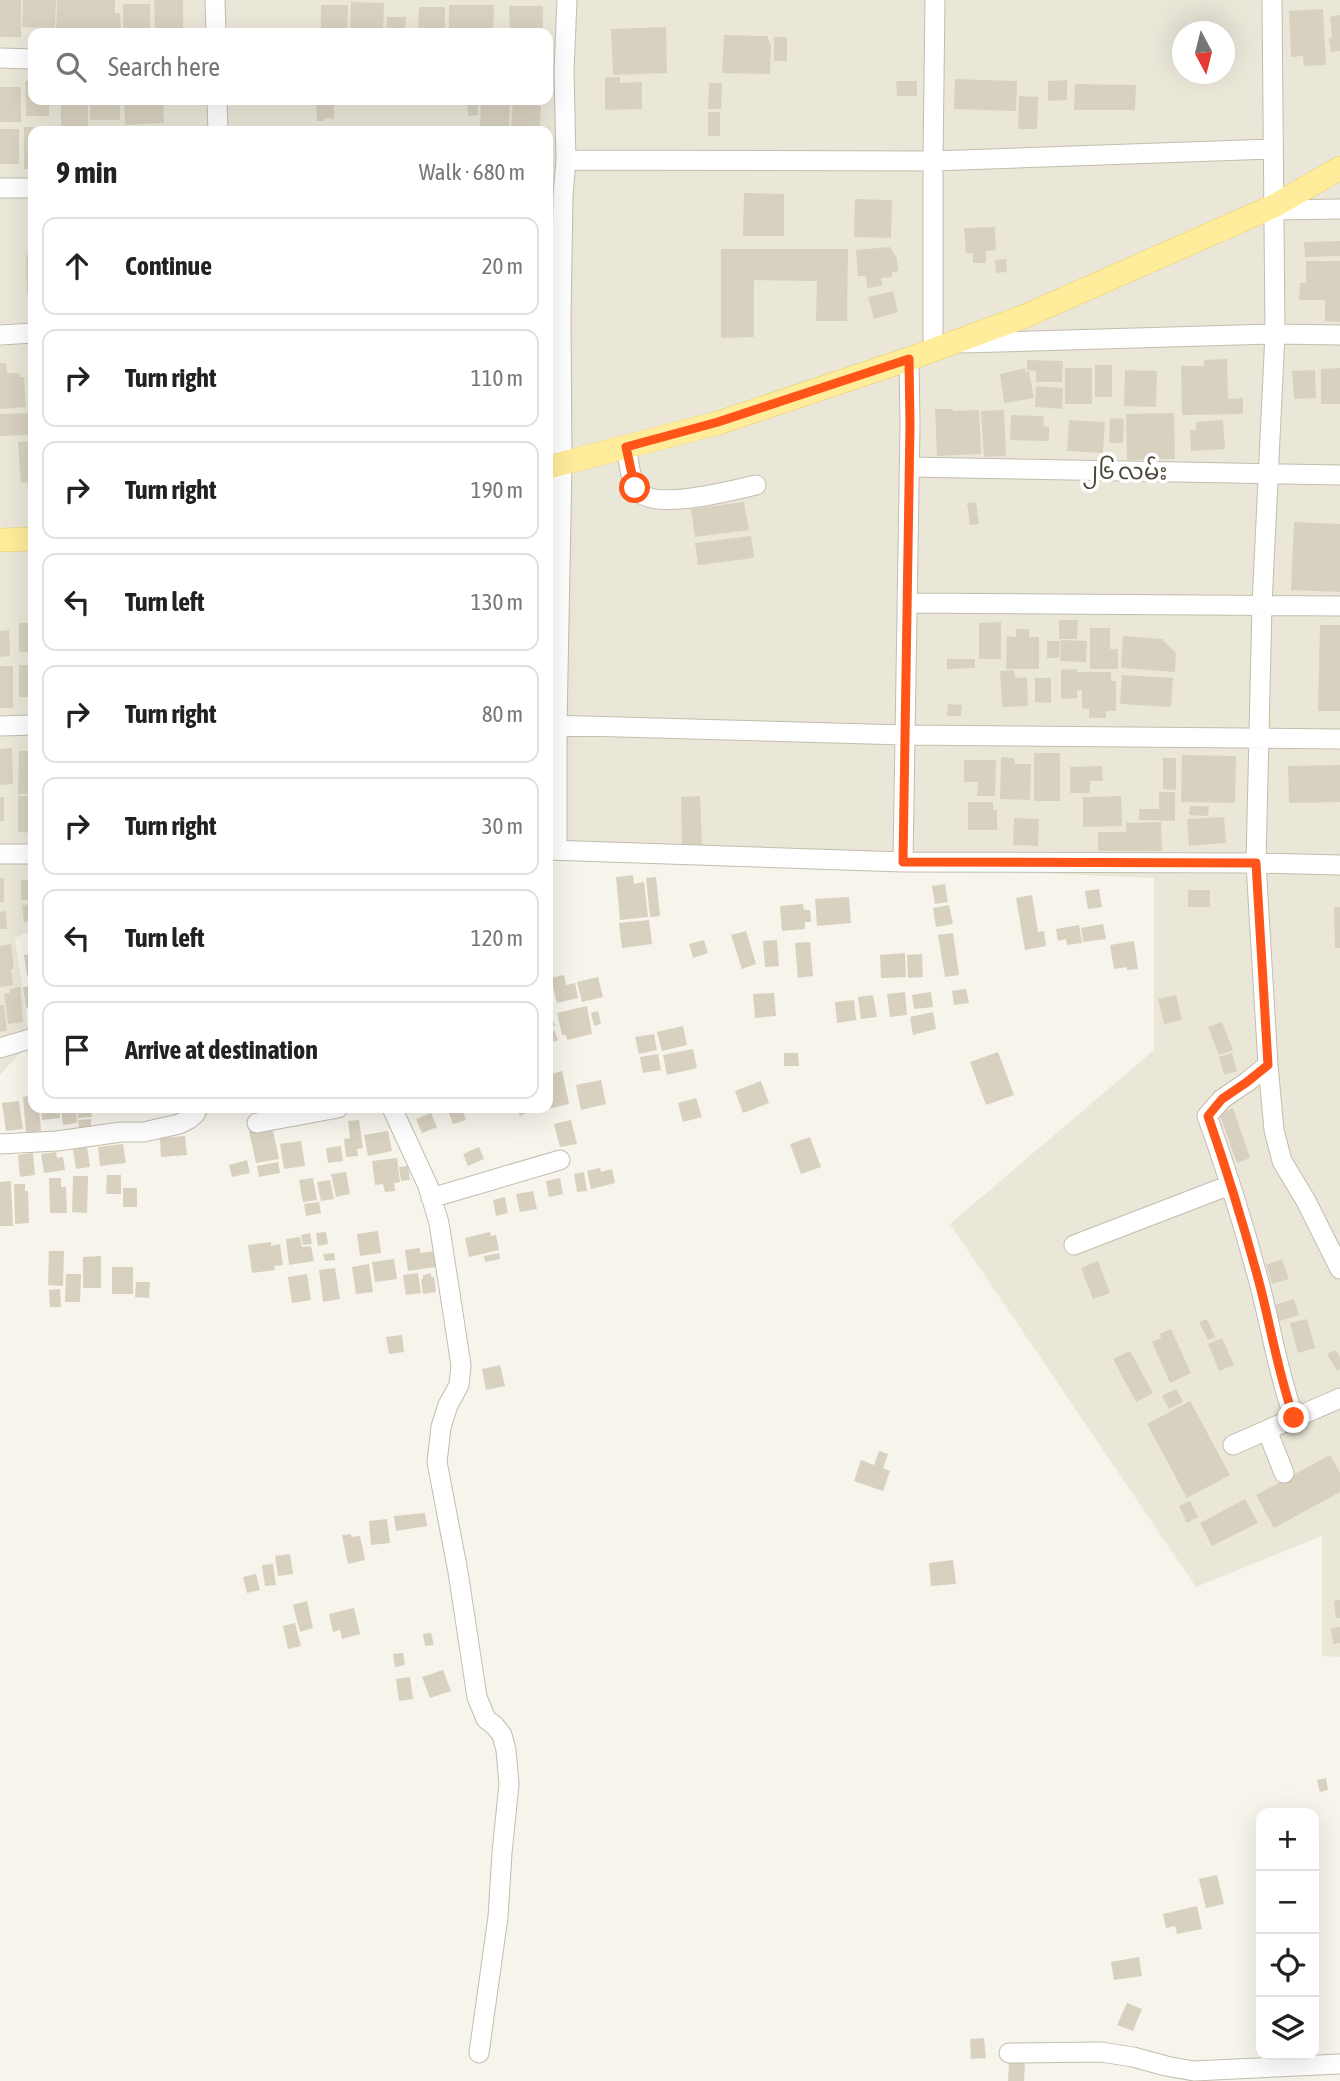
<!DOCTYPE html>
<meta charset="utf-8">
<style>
:root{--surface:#fff;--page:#f2f2f2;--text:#222;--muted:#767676;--line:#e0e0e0}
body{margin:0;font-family:"Asap Condensed","Noto Sans Myanmar",sans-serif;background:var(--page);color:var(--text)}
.controls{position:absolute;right:21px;bottom:21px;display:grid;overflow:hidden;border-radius:14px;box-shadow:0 7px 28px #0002}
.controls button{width:63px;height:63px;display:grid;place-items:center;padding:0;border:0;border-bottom:2px solid var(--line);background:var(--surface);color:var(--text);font:35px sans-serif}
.compass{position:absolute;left:1172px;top:21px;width:63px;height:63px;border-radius:50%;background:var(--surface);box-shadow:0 7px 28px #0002;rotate:173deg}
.stop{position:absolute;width:21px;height:21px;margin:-16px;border:5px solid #ff5519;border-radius:50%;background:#fff}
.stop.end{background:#ff5519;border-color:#fff;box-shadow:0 2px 7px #0008}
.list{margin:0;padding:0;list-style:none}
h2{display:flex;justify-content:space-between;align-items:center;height:91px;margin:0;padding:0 28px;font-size:30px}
h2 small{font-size:23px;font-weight:400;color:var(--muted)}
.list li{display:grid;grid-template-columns:46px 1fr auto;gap:21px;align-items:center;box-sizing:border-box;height:98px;margin:0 14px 14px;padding:0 14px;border:2px solid var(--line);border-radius:14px}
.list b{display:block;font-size:26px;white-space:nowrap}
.list em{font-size:23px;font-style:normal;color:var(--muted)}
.icon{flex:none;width:38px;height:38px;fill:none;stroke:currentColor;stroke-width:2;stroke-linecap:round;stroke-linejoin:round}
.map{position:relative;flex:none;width:1340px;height:2081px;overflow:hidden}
.search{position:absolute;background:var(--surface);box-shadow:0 7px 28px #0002;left:28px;top:28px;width:525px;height:77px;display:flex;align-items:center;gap:18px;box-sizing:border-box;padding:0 24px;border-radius:14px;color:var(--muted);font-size:26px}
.panel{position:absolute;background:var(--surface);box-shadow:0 7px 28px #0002;left:28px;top:126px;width:525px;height:987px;border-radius:14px}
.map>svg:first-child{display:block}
.residential{fill:#eae7d9;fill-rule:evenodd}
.building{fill:#d8d1c0}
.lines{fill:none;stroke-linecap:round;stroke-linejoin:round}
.minor-casing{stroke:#c2bdad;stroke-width:21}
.major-casing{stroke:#ead065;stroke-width:24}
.minor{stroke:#fff;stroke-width:19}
.major{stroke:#ffed9b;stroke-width:23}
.route{stroke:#ff5519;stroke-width:9}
.labels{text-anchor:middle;stroke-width:7;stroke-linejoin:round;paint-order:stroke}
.street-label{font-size:23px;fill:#4b4638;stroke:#fff}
</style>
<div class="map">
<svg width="1340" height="2081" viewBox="0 0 1340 2081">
<rect width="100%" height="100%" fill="#f6f4eb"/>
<path class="residential" d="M0,0H1340V1657L1322,1656V1536L1196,1587L950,1224L1154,1050V878L646,856L548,858V131H33V930L15,938L30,1041L0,1075ZM1182,32H1224V74H1182ZM33,33H548V100H33Z"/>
<path class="building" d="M0,0H21V37H0Z
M23,0H56L55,33H45V28L22,27Z
M57,0H115V13H120L121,30H88V33H56Z
M154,0H183V29H174V33H155Z
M351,2L384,3L383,33H350Z
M123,4H150V33H123Z
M321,5H348L347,33H321Z
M449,5H494L493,33H449Z
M509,6H543V33H510Z
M419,7H445V33H418Z
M1323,9L1326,65L1304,66L1303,56L1291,57L1289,11Z
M1340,15V51L1331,52L1329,38H1332L1330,17Z
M387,17H406L405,33H386Z
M666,27L667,73L613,75L611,29Z
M724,35L767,36L771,46L770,74L722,73Z
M774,37H787V61H774Z
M605,77H620V83L642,82V109L605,110Z
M955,79L1017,81L1016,111L954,109Z
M1067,80V100L1048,101V81Z
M25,81H33V100H49V116H26Z
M896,81H917V96H897Z
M709,83H722L721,109H708Z
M1075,84L1136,85L1135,110H1074Z
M0,87H21V122H0Z
M1019,96L1038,97L1037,129H1018Z
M61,100H88V126H61Z
M90,100H120V120H90Z
M124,100H163L164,123L125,125Z
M467,100H478V115L468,116Z
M481,100H510L509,128L480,127Z
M513,100H541L540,129L511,128Z
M316,104H334V119L325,118L324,121H317Z
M708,112H720V136H708Z
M24,127L87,128V131H33V169H24Z
M0,129H19V164H0Z
M744,193L784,194V236H743Z
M855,199L892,200L891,238L854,237Z
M28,212H33V235H29Z
M995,227L996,250L986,251V263H973V253H966L964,228Z
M1340,241V256L1305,257L1304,242Z
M890,247L897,258L898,271L892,272V277L881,278L882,286L867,288L866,276H858L856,250Z
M721,249H848L847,321H816L817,281L754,280V337L721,338Z
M26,255H33V293H27Z
M1006,259L1007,272L996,273L995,260Z
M1306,261H1340V322L1325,321V300H1299L1300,283H1306Z
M893,291L898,312L874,319L868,297Z
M1227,359L1228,399L1243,398V414L1182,415L1181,366H1204V360Z
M1027,360L1063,361L1062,382H1036V371L1027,370Z
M0,363H6L7,373H19L20,377H24L26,407L0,409Z
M1095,365H1112V397H1095Z
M1025,368L1026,372L1029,371L1034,398L1004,403L1000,374Z
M1065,368H1092V404H1065Z
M1340,368V404H1321V369Z
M1125,370L1157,371L1156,407L1124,406Z
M1315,370L1316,398L1294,399L1292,371Z
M1036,386L1063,388L1062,409L1035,407Z
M935,409H953V411L979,410L981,454L937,456Z
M1004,410L1006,456L984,457L981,411Z
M33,413V435L0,436V414Z
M1174,413L1175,459L1127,460L1126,414Z
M1011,415L1044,416L1043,426L1049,427V441L1010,440Z
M1110,418L1124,419L1123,443H1109Z
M1069,420L1105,422L1103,453L1067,451Z
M1223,420L1225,449L1191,451L1190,430H1196V422Z
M33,441V482L21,483L18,442Z
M744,502L749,530L695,537L691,509Z
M976,502L979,524L970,525L967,503Z
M1294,522L1340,524V592L1291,590Z
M751,536L754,558L698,565L695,543Z
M1059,620H1078L1077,639H1059Z
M1001,622V659H979V623Z
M19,623H33V652H19Z
M1320,625H1340V711H1318Z
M1090,628H1110V649H1118V669H1090Z
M1016,629H1029V637H1039V669H1006L1007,636L1016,637Z
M9,630L10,656L0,657V631Z
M1123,636L1162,639L1176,653L1175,672L1121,668Z
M1061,640L1087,641L1086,662L1060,661Z
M1047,641H1060L1059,658H1047Z
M947,659H975V668L947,669Z
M19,665H33V697H19Z
M0,666H13V708H0Z
M1077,669V672H1111V681H1116V711H1106V718H1089V709L1082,708V690H1077V698L1061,699V670Z
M1014,670L1015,678L1027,677L1028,706L1002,707L1000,671Z
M1122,675L1173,678L1171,707L1120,704Z
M1035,678H1051V703L1035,702Z
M948,704L962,705L961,716H947Z
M12,748L13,784L0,785V749Z
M19,751H33V794H18Z
M1034,753H1060V801H1034Z
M1182,755L1236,756L1235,803L1181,802Z
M1001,757L1014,758L1015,764H1031L1030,800L1000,799Z
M1163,758H1176V790L1163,789Z
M964,760H996L995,796H977L978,782H964Z
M1340,765V802L1289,803L1288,766Z
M1102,766L1103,781H1090V793H1070V767Z
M1159,792H1175V821L1139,820V809H1159Z
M18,796H33V833L18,832Z
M700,796L702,846H682L681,797Z
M1121,796L1122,826L1083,827V797Z
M0,797H4V821H0Z
M968,802H993V810H997V830H968Z
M1190,806H1209L1208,816L1189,815Z
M1224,817L1226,843L1189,846L1187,819Z
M1014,818L1039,819L1038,846L1013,845Z
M1161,822L1162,851H1098V832H1126V823Z
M633,875L634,884L644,882L648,917L620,920L616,877Z
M656,877L660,916L650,917L646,878Z
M0,878H4V903L0,902Z
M21,880H33V900H21Z
M945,884L948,902L935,904L932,886Z
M1099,889L1102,907L1088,909L1085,891Z
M1188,890H1210V907H1188Z
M1032,895L1038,932L1044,931L1046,946L1025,950L1016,898Z
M849,897L851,923L817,926L815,899Z
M33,904V921L24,922L22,905Z
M803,904L804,910H810L811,922H805V929L782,931L780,906Z
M949,905L953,924L936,927L933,908Z
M1334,907H1340V948H1335Z
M6,911L7,929H0V912Z
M649,920L652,944L622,948L619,923Z
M1103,924L1106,939L1083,942L1081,928Z
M1079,925L1082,943L1067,945L1066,939L1058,941L1056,929Z
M746,931L756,964L742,969L731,935Z
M953,933L959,975L945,977L938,935Z
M704,940L708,953L693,958L689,944Z
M777,940L779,966L765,967L763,941Z
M1134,941L1138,969L1127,970V967L1114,969L1110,945Z
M810,942L813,976L798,978L795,943Z
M11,944L14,969H11L13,985L0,987V946Z
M905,953L906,977L881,978L880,955Z
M33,954V975L27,976L24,955Z
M922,954L923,977L908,978L907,955Z
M564,975L566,985L575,983L578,998L557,1003L551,978Z
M598,977L603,997L582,1002L577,982Z
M33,986V1007L26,1008L23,987Z
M20,987L23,1022L8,1024L4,994L10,993V989Z
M966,989L969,1003L954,1005L952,991Z
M905,992L907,1015L890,1017L887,994Z
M931,992L933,1007L914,1009L912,995Z
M774,993L776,1016L755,1018L753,994Z
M873,995L877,1017L861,1019L858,997Z
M1176,995L1182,1020L1164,1024L1158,999Z
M854,1000L856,1020L837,1023L835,1002Z
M0,1005H4L7,1031L0,1032Z
M587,1006L592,1034L567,1040L566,1035H562L557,1013Z
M548,1007L555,1026L548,1029Z
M598,1011L601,1024L594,1026L591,1013Z
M933,1012L936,1029L913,1035L910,1017Z
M1222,1022L1233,1050L1219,1055L1208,1027Z
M683,1026L687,1045L662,1051L657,1032Z
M554,1030L558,1040L548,1044V1033Z
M654,1034L657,1050L639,1054L635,1037Z
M693,1049L697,1068L667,1075L663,1055Z
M998,1052L1014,1095L986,1105L970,1062Z
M784,1053H798L799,1066H784Z
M1232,1053L1237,1071L1224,1075L1219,1057Z
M658,1054L661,1070L643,1073L640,1057Z
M562,1071L569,1104L548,1109V1075Z
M601,1080L606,1104L581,1110L576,1085Z
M761,1081L769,1103L743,1113L735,1091Z
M33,1095V1108H39L41,1131L26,1133L23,1097Z
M696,1098L702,1117L683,1122L678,1103Z
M19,1101L23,1129L6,1131L2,1103Z
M41,1108H59L60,1118L42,1120Z
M61,1108H76L77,1123L63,1125Z
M77,1108H91L92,1117L78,1118Z
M447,1108H462L466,1120L453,1124Z
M516,1108H530L532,1110L520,1116Z
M1233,1108L1250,1158L1237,1163L1219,1113Z
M431,1113L437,1127L422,1133L416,1119Z
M91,1119V1127L79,1128L78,1120Z
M359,1120L363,1148L357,1149L358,1156L346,1157L344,1139L350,1138L348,1121Z
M571,1120L577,1144L560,1147L554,1124Z
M272,1126L279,1159L256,1163L249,1131Z
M388,1131L392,1151L368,1156L364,1135Z
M185,1136L187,1155L161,1157L160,1138Z
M810,1137L821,1167L801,1174L790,1144Z
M301,1141L305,1166L284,1169L280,1144Z
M123,1144L126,1163L100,1166L98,1147Z
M341,1146L343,1161L328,1163L326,1148Z
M87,1147L90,1167L76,1169L73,1149Z
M479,1147L484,1159L468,1166L463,1154Z
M56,1152L57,1158L63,1157L65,1170L44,1173L41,1154Z
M33,1153L35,1175L20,1177L18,1155Z
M397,1158L400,1182L394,1183L395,1191L385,1192L383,1184L375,1185L372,1161Z
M247,1160L250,1173L232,1177L229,1165Z
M278,1162L280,1173L259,1177L257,1166Z
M408,1166L410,1180L401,1181L399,1167Z
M600,1168L601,1172L612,1169L615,1183L591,1189L587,1171Z
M346,1172L350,1194L336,1197L331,1174Z
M584,1172L587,1191L577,1192L574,1174Z
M107,1175H121V1194H106Z
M73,1176H88L87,1213L72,1212Z
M49,1178H61V1187H66L67,1213H50Z
M313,1178L317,1200L303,1202L299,1180Z
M560,1178L563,1194L549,1197L546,1181Z
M330,1180L334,1199L321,1201L317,1182Z
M11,1181L13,1226H0V1182Z
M14,1184H25V1191H28L29,1223L15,1224Z
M123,1188H137V1207H123Z
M533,1191L537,1209L520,1212L516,1194Z
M505,1197L508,1213L496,1216L493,1200Z
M319,1202L321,1213L306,1216L304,1204Z
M378,1231L381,1253L360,1256L357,1234Z
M326,1232L328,1244L318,1246L316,1233Z
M490,1232L491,1236L496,1235L499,1250L469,1257L465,1238Z
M310,1233L312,1244L303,1245L301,1235Z
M300,1237L302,1247L311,1246L314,1261L289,1265L286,1239Z
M271,1242V1246L280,1244L283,1265L274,1266L275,1270L252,1273L248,1245Z
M420,1248V1253L434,1251L436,1267L408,1271L405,1250Z
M49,1251H64L63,1286L48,1285Z
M334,1253L335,1260L325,1261L323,1254Z
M499,1253L500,1259L485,1262L484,1256Z
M101,1256V1288H83V1257Z
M394,1259L397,1279L375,1282L372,1262Z
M1282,1259L1289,1279L1272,1284L1266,1265Z
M1098,1261L1110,1293L1093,1299L1081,1268Z
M369,1264L373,1292L356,1294L352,1267Z
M112,1267H133V1294H112Z
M335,1268L340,1299L323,1302L319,1270Z
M418,1273L421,1293L406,1295L403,1275Z
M431,1273V1277H434L436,1292L423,1294L421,1279H423V1275Z
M66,1274H81L80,1302H65Z
M307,1274L311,1300L292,1303L288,1277Z
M136,1282H150L149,1298L135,1297Z
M60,1289L61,1307H50L49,1290Z
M1294,1299L1299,1315L1276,1322L1271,1306Z
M1207,1319L1215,1337L1208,1340L1199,1322Z
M1307,1319L1315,1348L1298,1353L1290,1323Z
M1171,1329L1191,1373L1170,1383L1152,1342L1161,1338L1160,1334Z
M402,1335L404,1352L389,1354L386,1337Z
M1222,1338L1234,1365L1219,1371L1208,1344Z
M1336,1350L1340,1357V1369L1337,1371L1327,1354Z
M1130,1351L1153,1393L1136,1402L1113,1359Z
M500,1365L505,1386L486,1390L482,1369Z
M1176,1389L1183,1402L1169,1409L1162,1396Z
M1190,1401L1230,1475L1187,1498L1147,1424Z
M879,1451L888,1454L883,1468L890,1471L883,1491L854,1481L861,1460L874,1465Z
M1330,1455L1340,1473V1492L1274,1528L1256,1495Z
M1245,1499L1258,1523L1212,1546L1200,1523Z
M1190,1501L1198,1517L1187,1523L1179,1506Z
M425,1513L427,1526L396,1531L394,1516Z
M387,1519L390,1543L371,1545L369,1521Z
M351,1534V1537L360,1536L365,1560L348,1564L342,1535Z
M290,1554L293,1574L278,1576L275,1556Z
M953,1560L956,1584L931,1586L929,1563Z
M273,1564L276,1585L265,1586L262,1565Z
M256,1574L260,1590L247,1593L243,1577Z
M1340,1600V1618H1336L1334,1601Z
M307,1601L313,1628L300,1632L293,1605Z
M354,1608L360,1634L342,1639L340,1630L333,1632L329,1614Z
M295,1623L301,1646L288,1649L283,1626Z
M1340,1627V1643L1333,1644L1331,1628Z
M431,1633L434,1645L425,1646L423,1634Z
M403,1653L405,1665L395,1667L393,1654Z
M443,1670L451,1691L430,1698L422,1677Z
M410,1677L413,1699L399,1701L396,1679Z
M1326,1778L1328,1790L1320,1792L1317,1780Z
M1217,1875L1224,1904L1206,1908L1199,1879Z
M1197,1906L1202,1929L1177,1934L1175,1926L1166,1928L1163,1914Z
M1139,1957L1142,1976L1114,1980L1111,1962Z
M1127,2003L1142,2009L1133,2031L1117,2025Z
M984,2038L986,2058L971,2059L970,2039Z
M1009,2062L1025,2063L1024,2081H1008Z"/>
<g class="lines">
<defs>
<path id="minor" d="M215,0L216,33
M1272,0L1275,334L1262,605L1256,863L1268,1065L1274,1130L1282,1161L1306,1201L1340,1269
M0,58L33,59
M217,100L218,131
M566,160L933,161L1272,149
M0,188H33
M1275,210L1340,209
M0,335L33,333
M963,343L1275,334L1340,335
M933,350V161L935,0
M626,447C629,460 630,480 637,490C653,512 733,490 756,485
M909,467L1340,475
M907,603L1340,606
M548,725L905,735L1340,739
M0,726L33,725
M548,850L903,862L1256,863L1340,865
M557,850V725L562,464L561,317L563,196L566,160L564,71L567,0
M0,854H33
M903,862L910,425L909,359
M0,1048L33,1038
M1268,1065L1247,1082L1222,1099L1207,1116C1227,1171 1244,1226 1259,1282C1271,1327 1278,1373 1294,1418
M392,1108L428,1186L439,1223L461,1365L459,1385L448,1405L441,1427L437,1462L458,1572L477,1697L486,1719L495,1726L502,1735L506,1750L509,1784L502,1853L498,1917L479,2053
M257,1123L338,1108
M0,1144L57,1141L121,1132H144L179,1124L189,1119L195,1114L198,1108
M431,1198L560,1160
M1074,1245L1230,1185
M1267,1430L1284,1473
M1233,1445L1340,1398
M1009,2053L1101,2052L1133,2057L1166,2066L1194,2071L1340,2064"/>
<path id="major" d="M548,467L718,423L909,359L1023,317L1274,206L1340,168
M0,540L33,539"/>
</defs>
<use href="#minor" class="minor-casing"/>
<use href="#major" class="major-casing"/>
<use href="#minor" class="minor"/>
<use href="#major" class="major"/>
</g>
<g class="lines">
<path class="route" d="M635,488L626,447L718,422L909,359L910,425L903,862L1256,863L1268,1065L1247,1082L1222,1099L1208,1116C1227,1171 1244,1226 1259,1282C1271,1327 1278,1374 1294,1418"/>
</g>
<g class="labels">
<g class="street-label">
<text transform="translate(1125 471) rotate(1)" y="8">၂၆ လမ်း</text>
</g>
</g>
</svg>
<div class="controls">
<button>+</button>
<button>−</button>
<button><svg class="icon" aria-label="locate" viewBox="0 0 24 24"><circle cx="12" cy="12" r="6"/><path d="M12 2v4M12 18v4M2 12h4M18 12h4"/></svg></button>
<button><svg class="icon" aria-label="layers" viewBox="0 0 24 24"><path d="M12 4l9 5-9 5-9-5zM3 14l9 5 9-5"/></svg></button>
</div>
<svg class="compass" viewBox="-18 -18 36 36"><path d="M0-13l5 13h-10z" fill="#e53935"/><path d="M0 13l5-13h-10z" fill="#767676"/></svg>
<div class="stop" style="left:635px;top:488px"></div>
<div class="stop end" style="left:1294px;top:1418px"></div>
<div class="search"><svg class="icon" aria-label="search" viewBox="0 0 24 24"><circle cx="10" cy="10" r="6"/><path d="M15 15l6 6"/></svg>Search here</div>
<section class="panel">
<h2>9 min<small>Walk · 680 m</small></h2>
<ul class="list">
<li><svg class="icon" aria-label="ahead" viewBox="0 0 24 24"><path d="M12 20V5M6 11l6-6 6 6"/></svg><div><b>Continue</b></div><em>20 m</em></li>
<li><svg class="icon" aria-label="right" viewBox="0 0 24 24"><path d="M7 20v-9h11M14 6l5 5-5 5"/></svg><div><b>Turn right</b></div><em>110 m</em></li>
<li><svg class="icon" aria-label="right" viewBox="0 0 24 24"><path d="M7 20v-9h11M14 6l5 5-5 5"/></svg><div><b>Turn right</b></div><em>190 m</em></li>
<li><svg class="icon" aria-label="left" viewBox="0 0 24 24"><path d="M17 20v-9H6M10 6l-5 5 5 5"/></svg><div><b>Turn left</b></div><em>130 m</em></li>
<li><svg class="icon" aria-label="right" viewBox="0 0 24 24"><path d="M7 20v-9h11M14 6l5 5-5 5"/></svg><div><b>Turn right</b></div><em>80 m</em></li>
<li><svg class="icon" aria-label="right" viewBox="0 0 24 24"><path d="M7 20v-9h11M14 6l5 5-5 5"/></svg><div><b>Turn right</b></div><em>30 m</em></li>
<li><svg class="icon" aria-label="left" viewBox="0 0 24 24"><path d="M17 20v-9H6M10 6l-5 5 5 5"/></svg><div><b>Turn left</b></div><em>120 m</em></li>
<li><svg class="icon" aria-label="arrive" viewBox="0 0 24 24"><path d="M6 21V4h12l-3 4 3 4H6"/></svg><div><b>Arrive at destination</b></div></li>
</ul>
</section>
</div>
